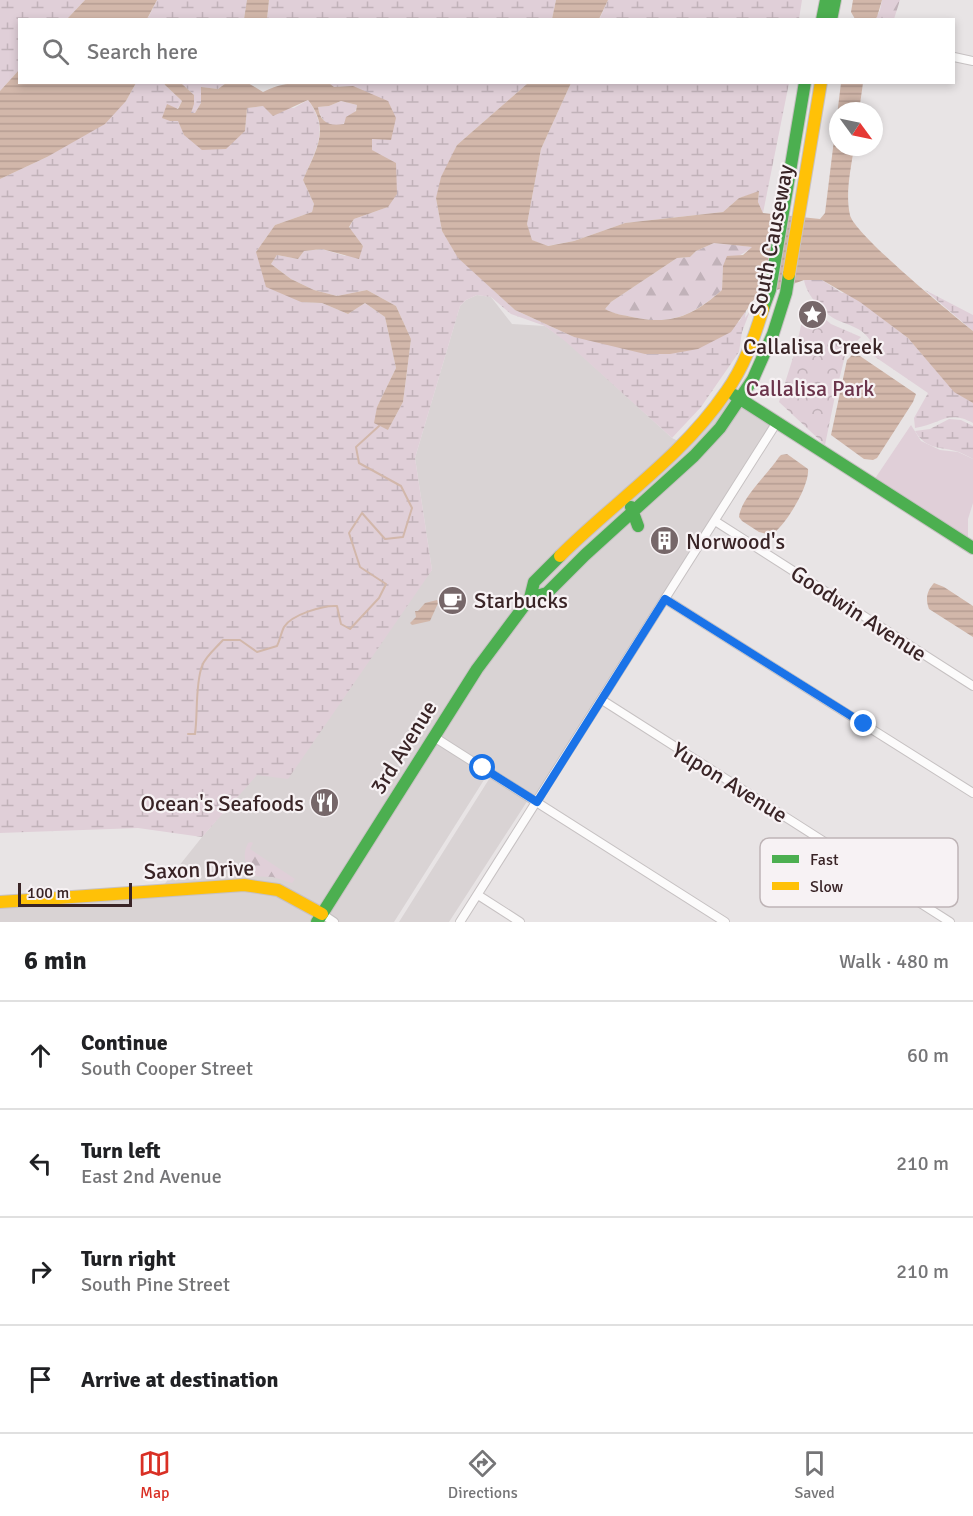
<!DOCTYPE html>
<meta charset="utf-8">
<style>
:root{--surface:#fff;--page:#f6f6f6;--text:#202124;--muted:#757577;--line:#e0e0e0;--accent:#d93025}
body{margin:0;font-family:Signika,sans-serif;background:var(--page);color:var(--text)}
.compass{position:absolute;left:829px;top:102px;width:54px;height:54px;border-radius:50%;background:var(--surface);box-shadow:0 3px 9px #0003;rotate:123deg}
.scale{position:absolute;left:18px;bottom:15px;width:114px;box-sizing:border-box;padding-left:6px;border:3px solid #392426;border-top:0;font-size:16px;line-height:21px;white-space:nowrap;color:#392426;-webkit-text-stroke:4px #f7f2f4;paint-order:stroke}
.stop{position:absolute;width:18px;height:18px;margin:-14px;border:4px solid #1a73e8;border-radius:50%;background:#fff}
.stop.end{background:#1a73e8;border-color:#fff;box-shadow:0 2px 6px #0008}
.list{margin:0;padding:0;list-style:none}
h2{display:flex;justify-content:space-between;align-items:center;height:78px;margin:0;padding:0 24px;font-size:26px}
h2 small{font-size:20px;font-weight:400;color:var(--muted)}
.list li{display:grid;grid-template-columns:39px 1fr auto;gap:18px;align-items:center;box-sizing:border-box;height:108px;padding:0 24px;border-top:2px solid var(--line)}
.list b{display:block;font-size:22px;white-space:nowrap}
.list p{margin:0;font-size:20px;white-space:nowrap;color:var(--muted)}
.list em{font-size:20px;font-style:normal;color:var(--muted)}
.icon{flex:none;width:33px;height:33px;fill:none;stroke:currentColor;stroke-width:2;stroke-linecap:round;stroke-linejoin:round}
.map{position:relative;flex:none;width:973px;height:922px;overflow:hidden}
.search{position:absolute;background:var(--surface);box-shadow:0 3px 9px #0003;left:18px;right:18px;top:18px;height:66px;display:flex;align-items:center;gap:15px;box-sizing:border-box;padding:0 21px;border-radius:0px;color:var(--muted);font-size:22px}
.sheet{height:510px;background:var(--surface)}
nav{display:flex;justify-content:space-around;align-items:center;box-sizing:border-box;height:84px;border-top:2px solid var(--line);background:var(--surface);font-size:16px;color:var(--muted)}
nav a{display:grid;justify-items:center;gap:3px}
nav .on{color:var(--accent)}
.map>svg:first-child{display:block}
.built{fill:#d9d3d4}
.grass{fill:#e0cfd8}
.forest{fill:url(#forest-firs)}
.wetland{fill:url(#wetland-marsh)}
.park{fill:url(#park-crowns)}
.water{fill:url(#water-rules);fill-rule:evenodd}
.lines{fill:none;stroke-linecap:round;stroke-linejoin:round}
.stream{stroke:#d2b7aa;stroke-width:2}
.street-casing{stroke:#c6c1c2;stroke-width:10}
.fast-casing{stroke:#c7c1c2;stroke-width:14}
.slow-casing{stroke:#c7c1c2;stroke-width:14}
.street{stroke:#fcfbfb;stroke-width:8}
.fast{stroke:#4caf50;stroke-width:12}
.slow{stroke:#ffc107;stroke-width:12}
.route{stroke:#1a73e8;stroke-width:8}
.labels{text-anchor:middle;stroke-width:4.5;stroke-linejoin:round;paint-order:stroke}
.street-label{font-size:22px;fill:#392426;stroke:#f7f2f4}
.poi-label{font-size:22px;fill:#392426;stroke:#f7f2f4;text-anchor:start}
.park-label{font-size:22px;fill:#6b344b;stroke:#f7f2f4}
.key{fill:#f7f2f4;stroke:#beb4b6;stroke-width:1.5}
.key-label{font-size:16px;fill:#392426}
</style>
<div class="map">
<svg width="973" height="922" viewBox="0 0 973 922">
<defs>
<pattern id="forest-firs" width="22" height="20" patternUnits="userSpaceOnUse" patternTransform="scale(1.5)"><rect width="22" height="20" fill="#e0cfd8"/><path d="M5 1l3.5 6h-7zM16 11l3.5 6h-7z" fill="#c1b2b9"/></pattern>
<pattern id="wetland-marsh" width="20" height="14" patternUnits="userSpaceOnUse" patternTransform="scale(1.5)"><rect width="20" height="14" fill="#e0cfd8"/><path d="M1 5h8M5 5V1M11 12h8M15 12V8" fill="none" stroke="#c1b2b9"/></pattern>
<pattern id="park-crowns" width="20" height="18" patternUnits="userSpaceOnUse" patternTransform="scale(1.5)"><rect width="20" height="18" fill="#e0cfd8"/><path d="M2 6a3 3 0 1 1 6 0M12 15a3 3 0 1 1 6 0" fill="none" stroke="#c1b2b9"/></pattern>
<pattern id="water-rules" width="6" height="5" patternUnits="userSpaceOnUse" patternTransform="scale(1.5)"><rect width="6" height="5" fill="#d2b7aa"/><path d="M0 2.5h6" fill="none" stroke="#b59d92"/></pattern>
</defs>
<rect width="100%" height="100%" fill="#e8e4e5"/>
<path class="built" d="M477,295L491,297L512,324L545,326L565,340L672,438L684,444L727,391L777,422L537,802L489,772L394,922H0V902L159,891L202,837L432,570L415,458L460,306L466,300Z
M491,776L528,800L449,922H399Z"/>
<path class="grass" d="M911,425L921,441L940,450L958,452L973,459V503L968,519V537L874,480Z"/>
<path class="forest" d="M882,0H900L894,19L875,20L880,10Z
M714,243L753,247L723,266L722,290C693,315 671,326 632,317C623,315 613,314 605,309L611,302L677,258L690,257L696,251Z
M251,842L253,843L250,849L295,879L292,883L273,877L251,876C245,865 242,855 248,843Z"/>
<path class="wetland" d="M0,0H85L67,19L20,20L19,70L0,91Z
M157,0H247L244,19L147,20Z
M269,0H556L552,19L267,20Z
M608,0H802L799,19L599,20Z
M136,83H164L165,85L182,101L170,121L178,120L184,135L245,131L247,108L263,106L294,108L308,100C330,130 316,149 303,180L314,204L312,212L275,225L256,252L301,302L322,303L348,314L365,303L385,317L396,368L377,407L388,430L403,402L411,339L396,306L367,290L337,296L314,290L291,279L271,264L277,255L298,259L304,251L322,249L345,256L363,246L349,228L354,219L388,207L372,150V139H391L353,86L334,87L329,83H528L457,145L436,198L442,231L458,257L515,310L574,337L739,322L746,309L745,318L750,311L742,332L739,352L701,407L672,438L565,341L545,326L511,314L491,297L477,295L466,300L460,306L415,458L432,570L288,779L257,775L202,837L138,828L0,833V179L47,157L126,101Z
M181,83H226L218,89L201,87V103L195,113H190L194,95Z
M571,83H789L763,213L758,202L759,192L739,198L723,212L625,223L574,241L547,246L531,240L527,224L541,149Z
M341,101L357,105C356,112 354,113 349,117C347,120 345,123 342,125C329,132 320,118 318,107L329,106Z
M804,280H822L842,293L858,289L887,322L908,338L954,391L973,403V423C948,409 940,424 915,428L914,418L928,393L865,350L870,340C861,327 850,326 837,320C822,312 807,296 804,280Z
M925,290L973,315V331Z
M949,419L961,420L973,426V459C969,457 964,454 959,452C941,446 927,451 915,431L930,429Z"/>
<path class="park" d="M806,303L831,324L861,337L846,352L835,396L825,445L779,402L796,348Z"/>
<path class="water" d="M85,0H157L147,19H67Z
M247,0H269L267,19H244Z
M556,0H608L599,19H552Z
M853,0H882L877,17L875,19H855L851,12Z
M19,70L20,82L136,83L126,101L105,124L47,157L0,179V91Z
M164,83H181L194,95V104L191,113H195L201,103V87L218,89L226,83H248L263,92C283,81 306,82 329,83L334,87L353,86L388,101L396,118L391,140L372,139V150L396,163L397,194L388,207L354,219L349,227L363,246L359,259L322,249L304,251L298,259L277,255L271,264L291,279L314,290L337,296L367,290L396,306L411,339L403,402L388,430L374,423L377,407L396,368L385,317L365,303L348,314L322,303L301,302L266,287L256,252L275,225L312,212L314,204L303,180C316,150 331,129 308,100L273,116L263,106L247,108L245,131L226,149L202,150L184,135L178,121H170L162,118L167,104L178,109L182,101L165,85ZM341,101L357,105L356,111L346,117L344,124C329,127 320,122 318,107L329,106Z
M528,83H571L541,149L527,224L532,240L548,246L574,241L625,223L723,212L739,198L759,191L758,202L763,213L820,219L825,213L841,83H863L859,111H838V147H854C851,169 845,193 850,215C854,234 953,315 973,331V403L954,392L908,338L860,302L822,280H804L755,298L731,332L698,349L670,354H645L574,337L515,310L458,258L442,231L436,198L441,177L457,145ZM714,243L752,247L743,255L727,256L723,266L722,290C694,315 671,326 632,317C623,315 614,314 605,309L611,302L677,258L690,257L696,251Z
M853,354H857L916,394L913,402L877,458L873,460L864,459L831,435L847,360Z
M787,454L808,469C810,485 785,527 771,535L759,532L742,521L739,517C741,498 768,474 779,457L781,455Z
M934,583L944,587L973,606V637L929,609C925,598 927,591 934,583Z
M437,600L439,601L430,621L412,625L410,623L416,617L415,611H418L425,603Z"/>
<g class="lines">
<path class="stream" d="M188,734H195C198,713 195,685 202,666C205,657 216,648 223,640H240L257,652L277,646C280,640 281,633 284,627C291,615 323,605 337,606L341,624L350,629L379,598L386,584L360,567L349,533L362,513L385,539L403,537L412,508L401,486L359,463L356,447L379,426"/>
<defs>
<path id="street" d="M954,57L973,61
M715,521L973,686
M665,599L973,793
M602,700L950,922
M434,737L725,922
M478,895L520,922
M322,914L334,922
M460,922L777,422"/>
<path id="fast" d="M822,20L826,0
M831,20L835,0
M763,309L770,290L805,82
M734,395L973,548
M631,507L638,526
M530,598L547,593L585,555L694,456L720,428L753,379L773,334L786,293L789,274
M317,922L477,669L530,598L534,582L560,556"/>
<path id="slow" d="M789,274L821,82
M560,556C615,501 681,458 726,392C744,367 754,338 763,309
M0,902L244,885L278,890L322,914"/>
</defs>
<use href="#street" class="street-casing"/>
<use href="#fast" class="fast-casing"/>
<use href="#slow" class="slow-casing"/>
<use href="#street" class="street"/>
<use href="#fast" class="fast"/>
<use href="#slow" class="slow"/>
</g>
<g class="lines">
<path class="route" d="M483,768L537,802L665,599L864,724"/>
</g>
<defs>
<symbol id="sight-disc" viewBox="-11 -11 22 22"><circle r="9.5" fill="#766769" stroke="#f7f2f4"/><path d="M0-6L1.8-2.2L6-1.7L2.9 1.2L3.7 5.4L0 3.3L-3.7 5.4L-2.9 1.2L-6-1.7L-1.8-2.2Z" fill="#fff"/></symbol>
<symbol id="building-disc" viewBox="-11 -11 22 22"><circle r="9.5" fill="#766769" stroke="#f7f2f4"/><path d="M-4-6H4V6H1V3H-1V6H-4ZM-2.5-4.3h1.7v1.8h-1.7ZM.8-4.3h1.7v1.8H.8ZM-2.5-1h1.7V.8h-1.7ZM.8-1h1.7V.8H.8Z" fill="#fff"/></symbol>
<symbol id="cafe-disc" viewBox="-11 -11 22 22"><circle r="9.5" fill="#766769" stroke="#f7f2f4"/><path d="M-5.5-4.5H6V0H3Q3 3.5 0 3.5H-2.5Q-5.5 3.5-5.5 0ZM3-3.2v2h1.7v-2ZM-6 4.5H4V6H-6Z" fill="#fff"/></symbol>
<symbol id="restaurant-disc" viewBox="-11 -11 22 22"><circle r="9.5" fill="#766769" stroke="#f7f2f4"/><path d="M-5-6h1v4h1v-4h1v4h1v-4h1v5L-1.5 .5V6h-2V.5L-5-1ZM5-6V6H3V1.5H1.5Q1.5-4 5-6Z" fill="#fff"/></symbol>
</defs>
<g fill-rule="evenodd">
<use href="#sight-disc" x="796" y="298" width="33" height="33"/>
<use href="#building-disc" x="648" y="524" width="33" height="33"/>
<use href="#cafe-disc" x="436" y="584" width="33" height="33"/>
<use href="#restaurant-disc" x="308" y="786" width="33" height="33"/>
</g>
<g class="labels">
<g class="street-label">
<text transform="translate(771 240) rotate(-79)" y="8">South Causeway</text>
<text transform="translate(859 613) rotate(33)" y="8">Goodwin Avenue</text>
<text transform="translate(403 747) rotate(-58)" y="8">3rd Avenue</text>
<text transform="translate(730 782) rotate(32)" y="8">Yupon Avenue</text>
<text transform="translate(199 869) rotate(-2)" y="8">Saxon Drive</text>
</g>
<g class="poi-label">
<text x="813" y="354" text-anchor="middle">Callalisa Creek</text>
<text x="686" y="549">Norwood's</text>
<text x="474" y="608">Starbucks</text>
<text x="304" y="811" text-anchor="end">Ocean's Seafoods</text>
</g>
<g class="park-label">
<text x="810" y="396">Callalisa Park</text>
</g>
</g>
<rect x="760" y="838" width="198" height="69" rx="9" class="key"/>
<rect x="772" y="855" width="27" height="8" fill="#4caf50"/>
<rect x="772" y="882" width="27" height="8" fill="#ffc107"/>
<g class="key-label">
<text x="810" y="865">Fast</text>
<text x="810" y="892">Slow</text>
</g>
</svg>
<svg class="compass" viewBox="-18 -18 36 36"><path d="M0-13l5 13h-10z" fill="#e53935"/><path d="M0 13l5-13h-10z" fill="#757577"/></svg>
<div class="scale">100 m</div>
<div class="stop" style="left:483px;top:768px"></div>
<div class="stop end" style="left:864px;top:724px"></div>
<div class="search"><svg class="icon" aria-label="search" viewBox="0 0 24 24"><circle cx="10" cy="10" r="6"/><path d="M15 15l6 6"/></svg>Search here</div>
</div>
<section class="sheet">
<h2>6 min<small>Walk · 480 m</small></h2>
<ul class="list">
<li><svg class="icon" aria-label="ahead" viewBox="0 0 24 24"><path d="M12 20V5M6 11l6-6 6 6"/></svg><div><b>Continue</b><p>South Cooper Street</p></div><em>60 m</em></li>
<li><svg class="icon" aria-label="left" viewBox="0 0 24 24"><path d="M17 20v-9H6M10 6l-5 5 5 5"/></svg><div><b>Turn left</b><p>East 2nd Avenue</p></div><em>210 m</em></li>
<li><svg class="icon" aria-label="right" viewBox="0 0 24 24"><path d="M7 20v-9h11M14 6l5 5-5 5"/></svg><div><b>Turn right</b><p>South Pine Street</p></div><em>210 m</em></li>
<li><svg class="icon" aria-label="arrive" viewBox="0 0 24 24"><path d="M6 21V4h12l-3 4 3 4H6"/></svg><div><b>Arrive at destination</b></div></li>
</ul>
</section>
<nav>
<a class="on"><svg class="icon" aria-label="map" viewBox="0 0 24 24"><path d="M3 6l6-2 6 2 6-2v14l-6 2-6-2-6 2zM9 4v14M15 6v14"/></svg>Map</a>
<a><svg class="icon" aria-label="directions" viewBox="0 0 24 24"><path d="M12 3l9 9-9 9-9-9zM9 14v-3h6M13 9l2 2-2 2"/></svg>Directions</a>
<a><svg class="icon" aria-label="saved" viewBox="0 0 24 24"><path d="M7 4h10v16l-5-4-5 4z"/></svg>Saved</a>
</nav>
